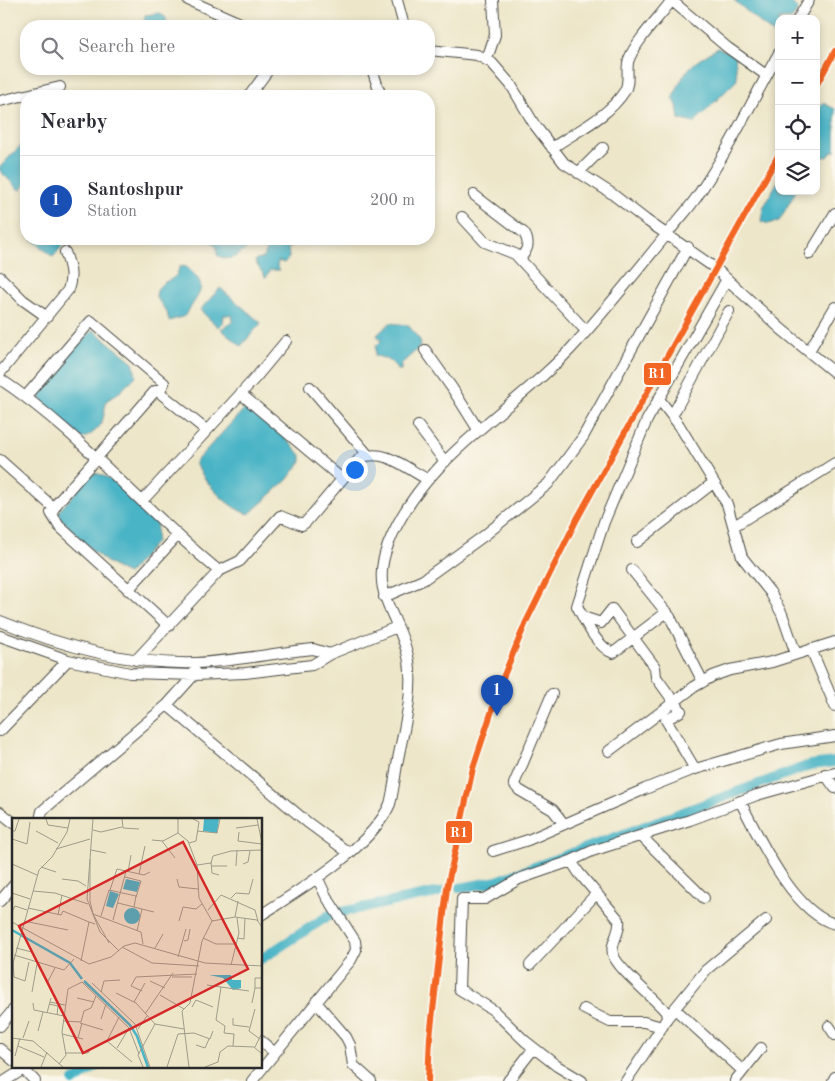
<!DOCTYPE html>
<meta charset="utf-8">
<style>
:root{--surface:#fff;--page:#f7f7f7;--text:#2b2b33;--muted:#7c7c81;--line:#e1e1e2;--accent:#c8321e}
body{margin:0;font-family:"Old Standard TT",serif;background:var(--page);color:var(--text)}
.controls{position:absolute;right:15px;top:15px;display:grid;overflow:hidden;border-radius:10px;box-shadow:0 2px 8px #0003}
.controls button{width:45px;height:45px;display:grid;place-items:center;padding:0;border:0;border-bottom:1px solid var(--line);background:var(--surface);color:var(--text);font:25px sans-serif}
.you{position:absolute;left:354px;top:469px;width:18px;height:18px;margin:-12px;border:4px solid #fff;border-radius:50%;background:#1a73e8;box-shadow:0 0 0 8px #1a73e833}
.badge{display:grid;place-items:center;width:32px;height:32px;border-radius:50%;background:var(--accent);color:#fff;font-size:16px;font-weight:700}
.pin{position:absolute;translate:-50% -41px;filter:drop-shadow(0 1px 2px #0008)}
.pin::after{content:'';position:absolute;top:26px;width:18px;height:15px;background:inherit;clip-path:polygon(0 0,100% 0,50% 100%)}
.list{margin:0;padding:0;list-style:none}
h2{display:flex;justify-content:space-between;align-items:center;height:65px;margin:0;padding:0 20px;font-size:21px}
h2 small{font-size:16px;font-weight:400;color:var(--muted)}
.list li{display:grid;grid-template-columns:32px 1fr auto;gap:15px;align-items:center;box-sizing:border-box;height:90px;padding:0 20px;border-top:1px solid var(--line)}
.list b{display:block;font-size:19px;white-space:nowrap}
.list p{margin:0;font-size:16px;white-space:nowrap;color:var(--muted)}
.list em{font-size:16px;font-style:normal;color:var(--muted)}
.icon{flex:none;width:28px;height:28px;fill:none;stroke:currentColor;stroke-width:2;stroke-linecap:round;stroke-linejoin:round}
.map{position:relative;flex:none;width:835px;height:1081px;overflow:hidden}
.search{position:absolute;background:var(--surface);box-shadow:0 2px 8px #0003;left:20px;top:20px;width:415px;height:55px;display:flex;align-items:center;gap:12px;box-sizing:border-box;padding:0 18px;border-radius:20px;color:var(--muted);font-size:19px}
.panel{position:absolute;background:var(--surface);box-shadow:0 2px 8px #0003;left:20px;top:90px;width:415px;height:155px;border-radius:20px}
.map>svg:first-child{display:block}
.water{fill:#49b4c6;stroke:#3a7078}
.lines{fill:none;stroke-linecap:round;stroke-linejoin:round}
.canal{stroke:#49b4c6;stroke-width:10}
.minor-casing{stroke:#484743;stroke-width:12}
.minor{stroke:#fff;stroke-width:10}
.rail-1-casing{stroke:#fbf7ec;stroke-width:10}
.rail-1{stroke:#f26522;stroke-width:6}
.inset-river{fill:none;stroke:#49b4c6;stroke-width:2.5}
.inset-road{fill:none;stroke:#9f9b8a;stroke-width:1}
.view{fill:#d62828;fill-opacity:0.15;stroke:#d62828;stroke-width:2.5}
.inset-edge{fill:none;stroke:#2b2b2b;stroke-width:2.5}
.line-badge{stroke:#fbf7ec;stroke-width:2}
.badge-label{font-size:14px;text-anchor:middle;font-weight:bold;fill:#fff}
</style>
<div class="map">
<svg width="835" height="1081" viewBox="0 0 835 1081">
<rect width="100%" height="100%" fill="#fbf7ec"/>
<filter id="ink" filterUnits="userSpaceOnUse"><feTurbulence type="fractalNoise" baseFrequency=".02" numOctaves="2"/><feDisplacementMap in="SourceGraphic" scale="10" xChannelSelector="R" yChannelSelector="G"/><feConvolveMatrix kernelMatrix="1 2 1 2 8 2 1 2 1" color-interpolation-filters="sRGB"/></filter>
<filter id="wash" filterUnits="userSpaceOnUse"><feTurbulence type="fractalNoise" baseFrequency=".0096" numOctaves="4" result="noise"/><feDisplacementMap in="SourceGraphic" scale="20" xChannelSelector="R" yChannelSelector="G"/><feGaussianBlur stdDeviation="1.12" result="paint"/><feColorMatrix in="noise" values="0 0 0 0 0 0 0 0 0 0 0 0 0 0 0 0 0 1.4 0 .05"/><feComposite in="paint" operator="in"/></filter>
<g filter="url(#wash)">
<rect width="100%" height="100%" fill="#ede6c9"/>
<path class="water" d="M734,0H789L798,9L792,19H779V39Z
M161,13L166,18L167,26H143L145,15Z
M718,48L735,55L737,80L694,123L679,119L677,105L673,98C686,68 689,65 718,48Z
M823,103L835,109V152L833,150L828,157L816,156V111Z
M22,144L26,147V183L20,191L0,171V167Z
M779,179V191H796L779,221L768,224L761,221L763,208Z
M32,239H68L53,257Z
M202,239H256C244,250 234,265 217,255C218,248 216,244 210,240L205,242Z
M275,239H297L296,244L288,248L289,258L284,263L278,261L277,267L280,270H270L266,278L255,262L256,259L263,258L271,242Z
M185,266C211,287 200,291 185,316L169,321L167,312L156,297C157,279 172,283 177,274C178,272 178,269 180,267Z
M220,288L261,323L241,346L221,329L233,322L232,315H224L223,323L218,327L200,310Z
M390,323L408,325L420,340L421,346L401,364V370H397C394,361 384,357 375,356L376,346L381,341L377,335Z
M93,330L133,362L136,376L121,391L106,401C103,422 103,429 82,439L39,398L59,364Z
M247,406H251L269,420L301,455V462L287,480L249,514C228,509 204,482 195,462Z
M93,473C114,474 142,508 157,523L156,542L128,574C101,563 80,538 60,518L59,511Z"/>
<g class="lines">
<path class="canal" d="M460,888L497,881L810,765L835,762
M261,959L331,914L446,891
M74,1081L95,1067"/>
</g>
</g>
<g filter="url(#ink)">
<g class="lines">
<defs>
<path id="minor" d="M188,0L247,26
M397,0L404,26
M671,0L728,48L766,75
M798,19L809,0
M429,50L477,55L492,63L511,85L534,124L564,163L611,193L646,220L715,268L781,329L835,373
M487,59L495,35L493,0
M372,69L381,96
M249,96L269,69
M0,101L60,87
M552,148C576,131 607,118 624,92C631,82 625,70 629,59C638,38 658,19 672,0
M578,173L603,148
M474,195L524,233C531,244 527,250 520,259
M462,217L485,242L515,254L586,331
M810,254L835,213
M0,277L23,300L47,317
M425,350L452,388L479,431
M809,351L835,307
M0,373L68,290C73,276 70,266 65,252
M0,379C81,433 144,510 219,571
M310,387L368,455
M241,394L341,478
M26,396L91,321L164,383L159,392
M659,399L679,425L727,504L742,557L770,592L782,614L796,654
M672,416L729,311
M418,426L445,462
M0,460L54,508
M143,500L257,376L286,341
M734,526L835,463
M637,542L713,483
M632,570L670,617L703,682
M128,590L178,535
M384,597L423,580L485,535L548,484L583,437L688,247
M667,612L613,653C596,646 585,621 577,606L604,522L647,420L727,279
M583,617L601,623L612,609L655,667L656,677L674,702
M0,621C61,646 130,665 196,663C235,661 274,653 313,649L330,654
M169,626L59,526L51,513L58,502L155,391L159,392L206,430
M0,636L68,660L130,673L194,675L245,673L312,665L330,654L397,627
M811,649L835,706
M136,660L219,571L240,561L280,516L302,525L306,522L360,458C386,448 405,468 427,479
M195,671L194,675L167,705L307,822L349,853
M552,694L514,784L519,790L553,810L564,824
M675,702L681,711L666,720L695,769
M0,731L68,660
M609,751L694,687L713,676L730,670L772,662L835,642
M825,774L835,788
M740,801C759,837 793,913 835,924
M0,812L14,823
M40,820L42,811L167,705
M641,836L704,898
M493,851L528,840L645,789L692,770L781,744L835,736
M571,861L579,873L619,920C621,933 610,942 613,954C616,968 655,998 666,1012L667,1018L662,1027L626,1081
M0,901L14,885
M261,915C301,889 371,848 390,804C394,789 395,774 398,759C404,728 414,693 409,661C401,615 368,596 388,545C423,455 516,410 577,342C608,307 638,270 667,234C677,221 689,209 698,195C729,150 752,101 779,53
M530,965L597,893
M316,1002L346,1037L350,1045L353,1065L371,1081
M584,1009L610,1022H644L662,1027
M675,1009L743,1071
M667,1018L706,970L766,920
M0,1026L14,1009
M829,1026L835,1035
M261,1041L275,1053
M0,1049L14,1061
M21,1067L35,1081
M5,1081L27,1067
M252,1081L351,960L356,950L355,941L326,896L318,879
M508,1081L534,1048
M582,1081L557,1066L525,1041L493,1010L459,989L462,899H485L519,879L571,861L592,851L690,820L757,795L835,773
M735,1081L761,1048
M833,1081L835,1077"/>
</defs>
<use href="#minor" class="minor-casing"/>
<use href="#minor" class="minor"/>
<defs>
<path id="rail-1" d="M816,86L835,51
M428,1081L430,1037L447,888L473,768L502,680L526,622L577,519L779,154"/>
</defs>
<use href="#rail-1" class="rail-1-casing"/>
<use href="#rail-1" class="rail-1"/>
</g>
</g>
<g transform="translate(12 818)">
<rect width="250" height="250" fill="#ede6c9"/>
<path d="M192,1H207L205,15L191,13ZM114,61L128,64L125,74L111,71ZM98,73L107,76L101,90L94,88ZM112 98a8 8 0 1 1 16 0a8 8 0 1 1-16 0ZM197,157H219L220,162H229V170L221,172L211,160Z" fill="#49b4c6"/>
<path class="inset-river" d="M0,112L58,145L70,161M72,163L118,207L125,218L136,249"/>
<path class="inset-road" d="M34,1L36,7L56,10M81,1L75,81L88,114L107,133M110,1L111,10L127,11M166,1V15L176,23L185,47L187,80L200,103L190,123L178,185L170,193L177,249M245,1L250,25M224,10L246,7M81,12L89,14L110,9M0,13H3L7,1M24,13L46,25M185,13L205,15L208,1M227,14L226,23L250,26M0,21L15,26L18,4M140,22L151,23L166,15M150,23L163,40M177,25L184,23L187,4L181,1M44,31L78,21M79,32L94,35M78,41V83L81,96L97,125M199,44L200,55L207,57M0,46L25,57M231,46L236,44L238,33M185,47L199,45L201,38L219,33L250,32M199,48H215M224,48L225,32M29,49L44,54M116,54L119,37M127,56L133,28M113,59L129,63L124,79M50,61L66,63L74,68M165,61L167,69L186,71M98,72L105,51L132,57L138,54M21,73L43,75L76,86M0,75L18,81M219,80L224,75L237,76L241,61M106,85L142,94M16,90L49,97L51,93L77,104M196,92L209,77L243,92L246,103M0,94L3,88L15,92M81,96L129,114L131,126M46,97L50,77M89,98L97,72L124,78L122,89M223,99L226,83M101,102L114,53M12,103L56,112M167,103L171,89L184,91L190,86M200,103L223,99L245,102L250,109M0,104L77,146L99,139L112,128L123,125L193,145L250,148M125,113L130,91M191,120L204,126H223M225,120L232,121L233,100M172,123L176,122L178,111M110,129L140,145L187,148M4,130L20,134M143,130L151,116M2,137L52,152L62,141M166,139L174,111M1,141L2,159L13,163L17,144M69,143L77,104L83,106M219,147L227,115L225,100M249,148L250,131M0,149L27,52L40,39L55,14L58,1M160,159H180M138,163L153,170M35,165L43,150M80,165L123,206L138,249M195,167L209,169L204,202L213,208L212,215L222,216L221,228M209,169L237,173M243,170V160H250M130,173L119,168L124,159L185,156M20,174L25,146M89,174L92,163L108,162M104,175L124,185L143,206M148,177L172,191M65,180L82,184M38,184L53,187M122,184L133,165M21,185L22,192L52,198M240,185L243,170H250M37,186L46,188L45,197M180,189L184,182L201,189M243,191L237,213L248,221M35,195L39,180M133,196L161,155M107,199L95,223L120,244M221,200V207L237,209M89,201L94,186M51,203L69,204L72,193L79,190L84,178M68,205L91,212M126,211L135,198M26,213L31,194M50,216L71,221M0,220L21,223L51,249M11,220L17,203M66,220L70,205M184,227L193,230L197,221M6,228L32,239M243,229L250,215M105,230L117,210M53,235H76L79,230M3,238L8,220M47,246L54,237L50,214L56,171L70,164L117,210L127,236M29,249L35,234M131,249L126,237L143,206L172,211M155,249L166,216L182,215L198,221L201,213M193,249L206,244L208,234L216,228L242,229L250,236"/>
<path class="view" d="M171,24L236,151L71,235L7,108Z"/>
<rect width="250" height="250" class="inset-edge"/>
</g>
<g class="line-badge">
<rect x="643" y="362" width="29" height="24" rx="5" fill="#f26522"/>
<rect x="445" y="820" width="28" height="24" rx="5" fill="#f26522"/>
</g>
<g class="badge-label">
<text x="657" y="378">R1</text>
<text x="459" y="837">R1</text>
</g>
</svg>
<div class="controls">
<button>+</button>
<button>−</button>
<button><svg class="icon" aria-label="locate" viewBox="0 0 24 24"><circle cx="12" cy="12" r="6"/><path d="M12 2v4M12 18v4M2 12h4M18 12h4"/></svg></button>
<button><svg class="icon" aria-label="layers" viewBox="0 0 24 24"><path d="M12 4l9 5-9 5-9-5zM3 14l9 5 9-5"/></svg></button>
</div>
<div class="you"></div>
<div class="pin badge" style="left:497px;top:716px;background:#1a4fb4">1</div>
<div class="search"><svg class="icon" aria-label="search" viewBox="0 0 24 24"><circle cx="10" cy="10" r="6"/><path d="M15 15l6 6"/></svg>Search here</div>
<section class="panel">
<h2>Nearby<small></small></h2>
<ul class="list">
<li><span class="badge" style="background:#1a4fb4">1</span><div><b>Santoshpur</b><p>Station</p></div><em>200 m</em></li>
</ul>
</section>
</div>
